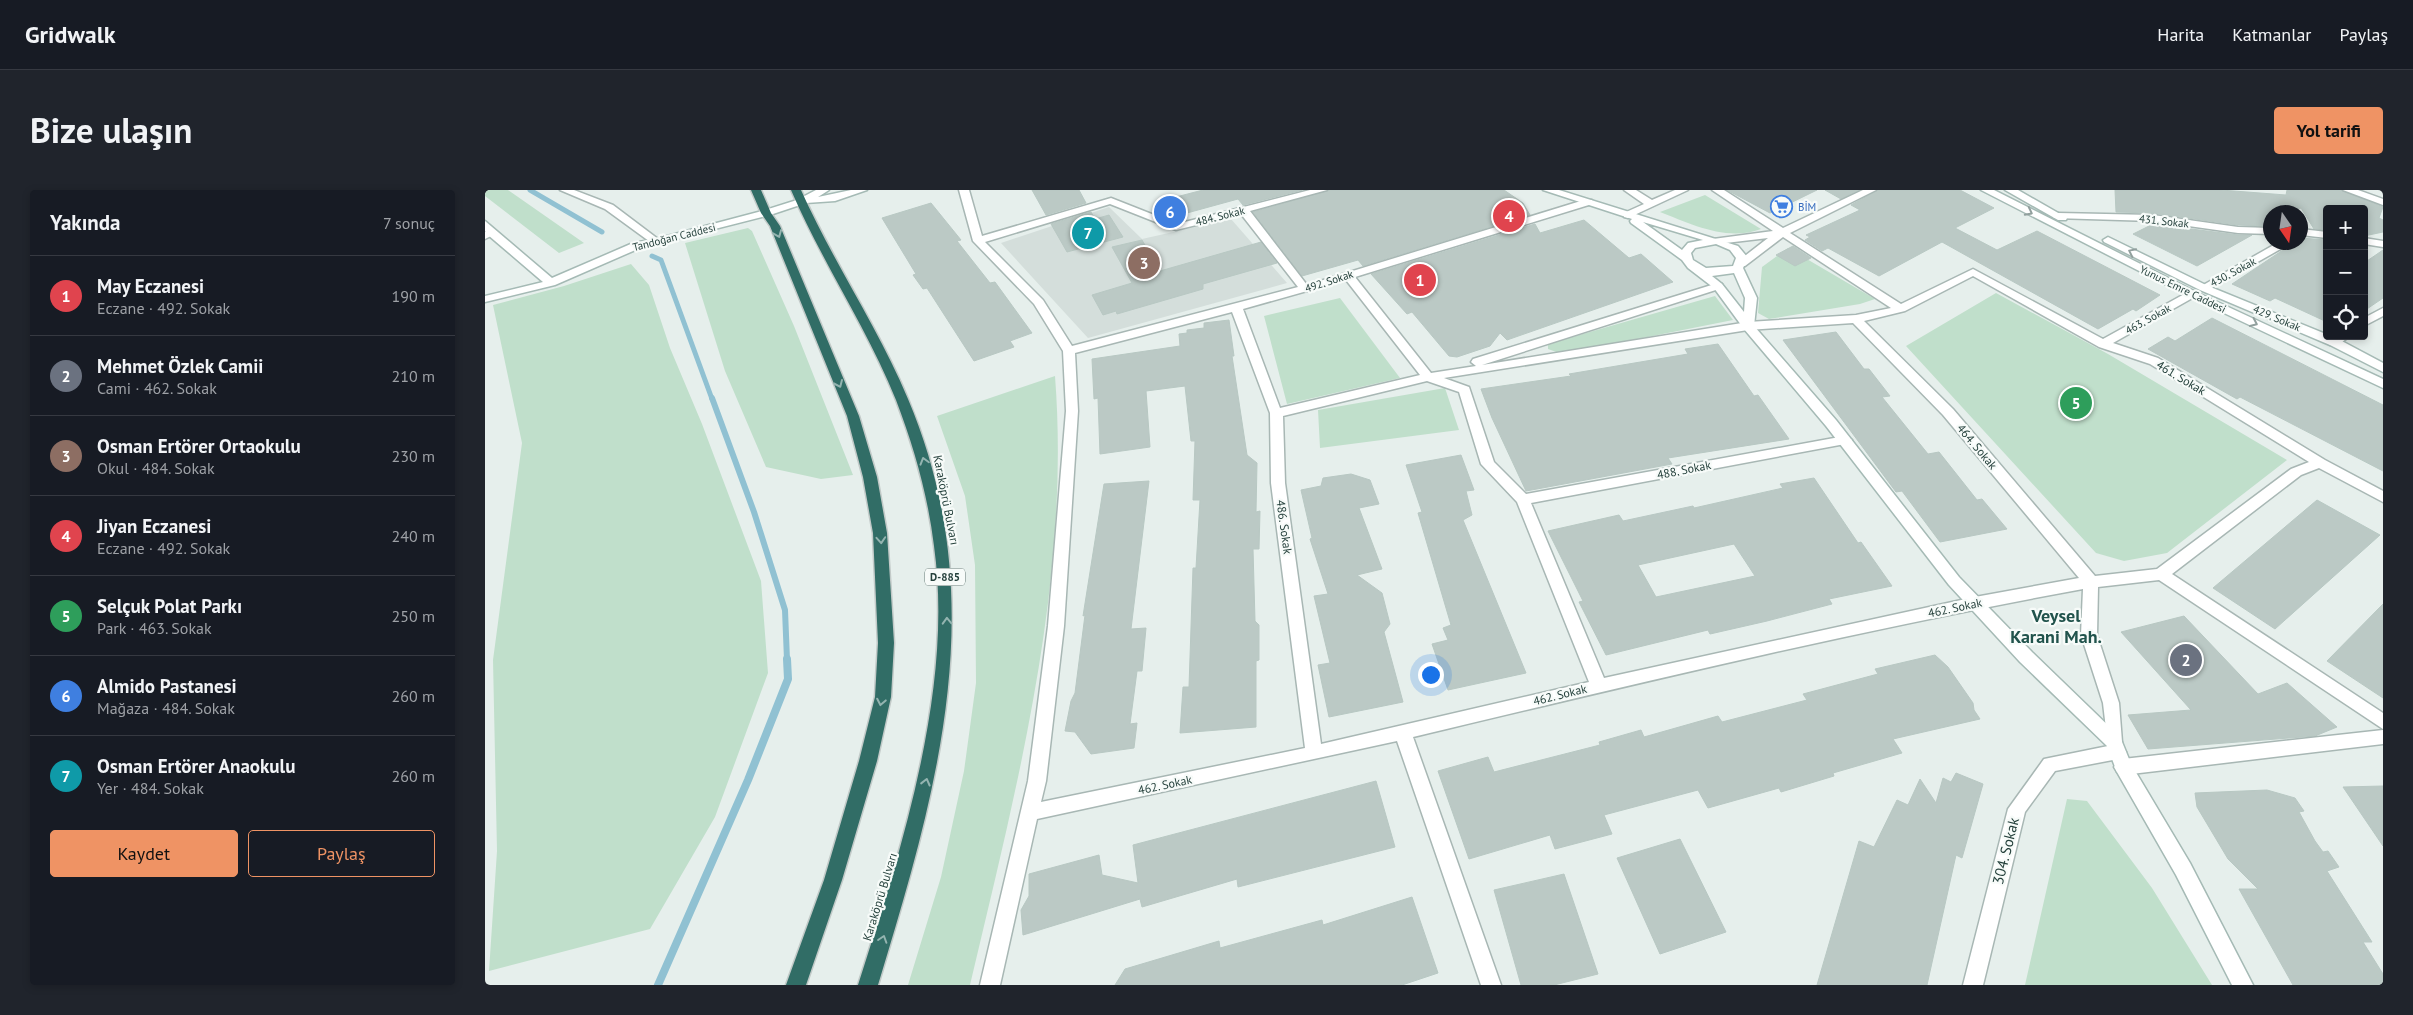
<!DOCTYPE html>
<html lang="tr">
<meta charset="utf-8">
<style>
:root{--surface:#171b24;--page:#20242c;--text:#f1f3f6;--muted:#9ea1a6;--line:#363941;--accent:#ef9364}
body{margin:0;font-family:"PT Sans",sans-serif;background:var(--page);color:var(--text)}
.controls{position:absolute;right:15px;top:15px;display:grid;overflow:hidden;border-radius:5px;box-shadow:0 2px 8px #0003}
.controls button{width:45px;height:45px;display:grid;place-items:center;padding:0;border:0;border-bottom:1px solid var(--line);background:var(--surface);color:var(--text);font:25px sans-serif}
.compass{position:absolute;left:1778px;top:15px;width:45px;height:45px;border-radius:50%;background:var(--surface);box-shadow:0 2px 8px #0003;rotate:167deg}
.you{position:absolute;left:945px;top:484px;width:18px;height:18px;margin:-12px;border:4px solid #fff;border-radius:50%;background:#1a73e8;box-shadow:0 0 0 8px #1a73e833}
.badge{display:grid;place-items:center;width:32px;height:32px;border-radius:50%;background:var(--accent);color:#fff;font-size:16px;font-weight:700}
.pin{position:absolute;translate:-50% -50%;border:2px solid #fff;box-shadow:0 1px 5px #0006}
.list{margin:0;padding:0;list-style:none}
h2{display:flex;justify-content:space-between;align-items:center;height:65px;margin:0;padding:0 20px;font-size:21px}
h2 small{font-size:16px;font-weight:400;color:var(--muted)}
.list li{display:grid;grid-template-columns:32px 1fr auto;gap:15px;align-items:center;box-sizing:border-box;height:80px;padding:0 20px;border-top:1px solid var(--line)}
.list b{display:block;font-size:19px;white-space:nowrap}
.list p{margin:0;font-size:16px;white-space:nowrap;color:var(--muted)}
.list em{font-size:16px;font-style:normal;color:var(--muted)}
.actions{display:flex;gap:10px;padding:15px 20px}
.actions a{flex:1;padding:11px 0;border:1px solid var(--accent);border-radius:5px;text-align:center;font-size:18px;color:var(--accent)}
.actions .main{background:var(--accent);color:#111}
.icon{flex:none;width:28px;height:28px;fill:none;stroke:currentColor;stroke-width:2;stroke-linecap:round;stroke-linejoin:round}
.map{position:relative;flex:none;width:1898px;height:795px;overflow:hidden;border-radius:5px}
header{display:flex;align-items:center;gap:30px;box-sizing:border-box;height:70px;padding:0 25px;background:var(--surface);border-bottom:1px solid var(--line)}
header strong{font-size:24px}
nav{display:flex;gap:28px;margin-inline-start:auto;font-size:18px}
.intro{display:flex;align-items:center;justify-content:space-between;box-sizing:border-box;height:120px;padding:0 30px}
h1{margin:0;font-size:35px}
.button{padding:12px 22px;border-radius:5px;background:var(--accent);color:#111;font-size:18px;font-weight:700}
main{display:flex;gap:30px;padding:0 30px}
aside{flex:1;background:var(--surface);border-radius:5px;box-shadow:0 2px 8px #0003}
.map>svg:first-child{display:block}
.built{fill:#d4dedb}
.green{fill:#c0dfcb}
.lines{fill:none;stroke-linecap:round;stroke-linejoin:round}
.stream-far2{stroke:#90c1d2;stroke-width:5}
.stream-far1{stroke:#90c1d2;stroke-width:6}
.stream{stroke:#90c1d2;stroke-width:8}
.building{fill:#bbc9c5;stroke:#b8c8c3;fill-rule:evenodd}
.street-casing{stroke:#a8b7b4;stroke-width:3}
.secondary-casing{stroke:#a5bab5;stroke-width:3}
.highway-casing{stroke:#c2cac8;stroke-width:3}
.street{fill:#fff;fill-rule:evenodd}
.secondary{fill:#fff;fill-rule:evenodd}
.highway{fill:#316d66;fill-rule:evenodd}
.oneway{stroke:#92a09e}
.oneway2{stroke:#94b4b0}
.labels{text-anchor:middle;stroke-width:4.5;stroke-linejoin:round;paint-order:stroke}
.far-shop-label{font-size:11px;fill:#366cbe;stroke:#f7fbf9;text-anchor:start}
.far-street-label{font-size:11px;fill:#25413c;stroke:#f7fbf9}
.shield{fill:#f7fbf9;stroke:#647975;stroke-width:1}
.shield-label{font-size:11px;font-weight:bold;fill:#25413c}
.street-label{font-size:12px;fill:#25413c;stroke:#f7fbf9}
.near-street-label{font-size:15px;fill:#25413c;stroke:#f7fbf9}
.district-label{font-size:18px;font-weight:bold;fill:#21534c;stroke:#f7fbf9}
</style>
<header>
<strong>Gridwalk</strong>
<nav><a>Harita</a><a>Katmanlar</a><a>Paylaş</a></nav>
</header>
<div class="intro"><h1>Bize ulaşın</h1><a class="button">Yol tarifi</a></div>
<main>
<aside>
<h2>Yakında<small>7 sonuç</small></h2>
<ul class="list">
<li><span class="badge" style="background:#e0444e">1</span><div><b>May Eczanesi</b><p>Eczane · 492. Sokak</p></div><em>190 m</em></li>
<li><span class="badge" style="background:#6b7280">2</span><div><b>Mehmet Özlek Camii</b><p>Cami · 462. Sokak</p></div><em>210 m</em></li>
<li><span class="badge" style="background:#8d6e63">3</span><div><b>Osman Ertörer Ortaokulu</b><p>Okul · 484. Sokak</p></div><em>230 m</em></li>
<li><span class="badge" style="background:#e0444e">4</span><div><b>Jiyan Eczanesi</b><p>Eczane · 492. Sokak</p></div><em>240 m</em></li>
<li><span class="badge" style="background:#2e9e5b">5</span><div><b>Selçuk Polat Parkı</b><p>Park · 463. Sokak</p></div><em>250 m</em></li>
<li><span class="badge" style="background:#3f7fe0">6</span><div><b>Almido Pastanesi</b><p>Mağaza · 484. Sokak</p></div><em>260 m</em></li>
<li><span class="badge" style="background:#0f9aa8">7</span><div><b>Osman Ertörer Anaokulu</b><p>Yer · 484. Sokak</p></div><em>260 m</em></li>
</ul>
<div class="actions"><a class="main">Kaydet</a><a>Paylaş</a></div>
</aside>
<div class="map">
<svg width="1898" height="795" viewBox="0 0 1898 795">
<rect width="100%" height="100%" fill="#e6efec"/>
<path class="built" d="M624,17L657,49L746,29L802,93L603,148L516,53Z"/>
<path class="green" d="M0,0H23L99,53L74,63L0,6Z
M1220,5L1276,39C1242,52 1206,34 1175,22Z
M263,38L267,41L309,136L368,285L336,289L281,277L240,181L200,53Z
M1303,58L1390,109L1375,114L1284,129L1273,123L1277,77Z
M146,74L164,95L185,158L217,234L276,391L283,483L230,627L165,739L4,781L12,661L8,470L37,253L8,115L79,96Z
M1511,103L1623,164L1802,270L1682,363L1639,371L1611,363L1421,156Z
M1230,106L1248,130L1077,164L1063,159V154Z
M855,108L915,188L802,214L779,126Z
M570,186C586,392 532,596 485,795H423L456,687L479,581L491,493L490,375L480,306L452,226Z
M960,198L974,240L835,258L833,220Z
M1582,609L1602,611L1667,698L1727,795H1540Z"/>
<g class="lines">
<path class="stream-far2" d="M45,0L117,42
M167,66L176,70L227,209"/>
<path class="stream-far1" d="M227,208L269,322L300,420L302,470"/>
<path class="stream" d="M173,795L263,590L303,489L302,469"/>
</g>
<path class="building" d="M547,0H594L601,13L561,25Z
M718,0H817L758,15L753,9L702,23L691,7Z
M844,0H1019L1038,13L1045,25L878,76L873,70L817,86L768,22Z
M1242,0H1332L1285,23Z
M1340,0H1374L1356,9Z
M1393,0H1475L1509,18L1470,38L1512,60L1552,41L1675,105L1651,121L1648,119L1613,139L1457,52L1394,86L1343,58L1337,61L1320,50L1325,47L1321,45L1375,20L1366,15Z
M1630,0H1736L1801,5L1802,0H1856L1898,17L1894,28L1898,30V42L1879,46V19H1842V40L1829,39L1816,18L1808,22H1786L1784,36L1753,35L1668,23L1631,22Z
M446,13L476,50L472,51L505,93L510,92L547,143L525,151L529,157L489,171L442,98L438,99L428,85L431,84L397,28Z
M606,22L610,29L624,25L638,47L582,62L566,34Z
M1099,30L1144,68L1156,64L1188,92L1022,150L1015,143L1005,156L972,167L964,166L927,122L922,124L886,84L1050,34L1055,43Z
M1660,33L1753,45H1767L1712,76L1648,44L1668,34Z
M1816,48L1842,50V132L1790,108L1785,111L1747,94L1810,52H1816Z
M657,50L675,81L776,52L792,73L718,94V99L632,124L631,121L618,125L607,105L647,93L627,57Z
M1308,56L1326,68L1310,76L1291,65Z
M1898,60V108L1879,121V73Z
M1727,128L1898,215V281L1755,207L1752,209L1663,159L1683,147L1690,151Z
M744,130L749,166H747L762,265L772,273L771,322L775,321L774,359H768L770,431L774,435V470L771,471V537L695,543L698,497H704L708,378H711L715,310H708L710,251H706L700,196L661,201L665,257L615,264L613,208L609,209L607,169L695,156L694,144L702,143V140L719,138V133Z
M1351,142L1379,179H1384L1405,206L1397,207L1443,264L1454,262L1492,310L1497,309L1522,339L1455,352L1417,301L1411,302L1298,150Z
M1233,154L1269,206L1273,205L1304,249L1183,268L1187,274L1041,301L1007,228L996,199L1086,186L1084,184L1203,164L1200,159Z
M976,265L989,300L981,301L987,325L978,330L1041,483L963,500L947,454L963,450L958,438L966,435L933,323L937,322L921,275Z
M866,284L885,290L894,314L874,318L897,379L872,385L897,403L905,434L899,442L918,512L844,527L833,475L845,473L829,406L843,404L825,349L827,348L816,300L836,296L838,288Z
M1329,288L1373,353L1376,352L1407,396L1344,409L1347,414L1282,431L1225,444L1223,440L1121,465L1094,412L1098,411L1063,341L1134,325L1138,331L1208,316L1209,318L1298,298L1295,294ZM1249,354L1270,386L1171,407L1153,375Z
M664,291L646,439L661,438L657,481H652L645,534L652,533L649,558L606,564L590,542L580,541L586,511L590,503L600,425L598,426L619,294Z
M1832,310L1895,345L1790,439L1728,398Z
M1898,414V508L1842,471Z
M1699,426L1773,504L1802,493L1852,537L1830,546L1663,559L1643,525L1706,520L1636,442Z
M1450,465L1463,477L1488,513L1489,520L1495,529L1408,549L1417,563L1348,583L1349,586L1296,602L1294,598L1223,618L1213,600L1119,625L1127,644L1070,659L1065,645L984,669L953,581L1003,567L1009,582L1115,555L1114,552L1156,540L1159,547L1233,526L1237,532L1322,510L1318,504L1393,484L1390,479Z
M1471,583L1498,594L1477,668L1471,665L1442,795H1332L1374,651L1389,657L1412,610L1423,615L1435,589L1451,613L1458,588L1466,592Z
M891,591L910,657L753,697L752,689L657,717L655,709L538,745L536,720L544,706V684L614,665L617,685L653,693L648,655Z
M1898,596V656L1858,597Z
M1782,600L1810,608L1819,621L1814,622L1830,651L1838,662L1843,661L1854,677L1842,681L1887,752H1878L1898,784V795H1808L1754,699H1773L1743,669L1712,617L1710,603Z
M1195,649L1241,742L1175,764L1132,668Z
M1079,684L1113,784L1069,795H1036L1009,700Z
M927,707L953,783L917,795H630L640,779L734,751L735,758L837,730L838,735Z"/>
<g class="lines">
<defs>
<path id="street" d="M75,0H89L128,15L177,52L172,55L168,54L120,19Z
M474,0H484L497,46L626,8L692,34L825,0H842L765,21L822,95L1099,10H1107V14L870,87L946,183L991,176L986,172L988,169L1233,93L1237,94V98L997,175L1263,132L1371,125L1406,118L1298,47L1260,76H1252V72L1283,48L1232,54L1228,53V49L1288,41L1227,0H1239L1298,38L1378,0H1391L1305,43L1416,114L1488,79L1618,149L1703,102H1711V106L1628,153L1673,168L1840,270L1898,301V312L1834,278L1816,285L1687,384L1898,523V539L1674,390L1613,397L1612,445L1634,513L1637,552L1636,556L1641,562L1639,567L1633,569L1570,581L1540,622L1498,795H1478L1523,619L1559,569L1623,556L1618,513L1596,445L1598,399C1373,440 1150,494 928,547L1016,795H996L912,551L552,629L515,795H495L543,591L563,436L581,221L578,161L549,114L488,51ZM625,14L691,40L756,24L813,97L587,156L558,110L500,52ZM1488,86L1614,157L1665,174L1824,272L1806,279L1672,379L1610,386L1468,219L1379,131L1420,121ZM861,90L935,185L795,218L758,119ZM747,122L785,223L786,293L820,558L556,612L561,591L579,436L593,221L590,163ZM1368,133L1458,225L1594,388L1490,407L1119,488L1046,313L1360,254L1367,250L1360,246L1041,304L1009,272L984,197L959,188L1263,140ZM942,191L974,202L996,274L1032,312L1104,492L836,554L800,293L798,226Z
M1139,0H1151L1167,10L1190,0H1203L1143,28L1139,27V23L1159,14Z
M1858,0H1873L1898,9V15Z
M1573,23L1668,25L1753,37L1786,38V44L1753,43L1668,31L1569,28L1568,26Z
M1816,39L1842,42V48L1816,45Z
M7,40L12,43L0,49V42Z
M1879,48L1898,51V57L1879,54Z
M1794,52H1808L1723,100L1719,101L1713,98Z
M1898,118V126L1879,136V128Z
M1850,146H1865L1853,155H1845L1843,152Z
M1898,540V554L1638,585L1632,582L1629,577L1632,572L1638,569Z"/>
<path id="secondary" d="M331,0H344L333,7L366,0H382L350,11L321,13L285,25L155,58L70,95L0,112V106L58,92L3,45L0,41V31L67,88L148,53L171,49L277,21L312,10Z
M1058,0H1074L1253,56L1263,68L1258,78L1272,108L1269,136L1351,230L1474,387L1547,462L1635,547L1646,574L1705,673L1768,795H1747L1691,685L1632,582L1622,556L1535,472L1464,395L1341,236L1259,139L1229,98L1203,78L1197,70L1146,33L1145,31L1147,29ZM1158,32L1218,50L1203,53L1197,60ZM1231,54L1245,60L1251,68L1248,76L1221,78L1208,70L1206,63L1210,58ZM1249,83L1260,108L1259,122L1237,94L1227,86Z
M1496,0H1509L1711,102L1898,189V198L1703,106Z
M1520,0H1533L1582,28L1581,30H1573Z
M1623,47L1723,96L1853,149L1898,173V182L1845,155L1715,100L1619,52L1618,50Z"/>
<path id="highway" d="M266,0H276L286,23L295,36L374,226L392,287L402,343L409,453L406,507L392,571L357,690L321,795H301L339,690L374,571L390,507L393,453L388,343L378,287L362,226L285,36L276,23Z
M306,0H316C348,72 393,137 423,209C508,410 453,598 393,795H373C416,660 469,499 449,356C443,306 429,257 411,210C382,138 337,72 306,0Z"/>
</defs>
<use href="#street" class="street-casing"/>
<use href="#secondary" class="secondary-casing"/>
<use href="#highway" class="highway-casing"/>
<use href="#street" class="street"/>
<use href="#secondary" class="secondary"/>
<use href="#highway" class="highway"/>
</g>
<defs><path id="oneway-chevron" d="M-2-3.5L2.5 0L-2 3.5" fill="none" stroke-width="1.6" stroke-linecap="round" stroke-linejoin="round" transform="scale(1.25)"/></defs>
<g class="oneway">
<use href="#oneway-chevron" transform="translate(1544 22) rotate(27)"/>
<use href="#oneway-chevron" transform="translate(1647 62) rotate(-154)"/>
<use href="#oneway-chevron" transform="translate(1769 133) rotate(25)"/>
</g>
<g class="oneway2">
<use href="#oneway-chevron" transform="translate(293 44) rotate(68)"/>
<use href="#oneway-chevron" transform="translate(354 194) rotate(66)"/>
<use href="#oneway-chevron" transform="translate(439 271) rotate(-106)"/>
<use href="#oneway-chevron" transform="translate(396 350) rotate(86)"/>
<use href="#oneway-chevron" transform="translate(462 431) rotate(-92)"/>
<use href="#oneway-chevron" transform="translate(396 512) rotate(101)"/>
<use href="#oneway-chevron" transform="translate(441 592) rotate(-76)"/>
<use href="#oneway-chevron" transform="translate(398 749) rotate(-72)"/>
</g>
<defs>
<symbol id="supermarket-ring" viewBox="-11 -11 22 22"><circle r="9.5" fill="#f7fbf9" stroke="#3f7fe0" stroke-width="1.5"/><path d="M-6-5.5h2.5l.6 2H6L4.5 2H-2.5L-4.4-4H-6ZM-1.5 3.2a1.3 1.3 0 1 0 .1 0ZM3 3.2a1.3 1.3 0 1 0 .1 0Z" fill="#3f7fe0"/></symbol>
</defs>
<g fill-rule="evenodd">
<use href="#supermarket-ring" x="1284" y="4" width="25" height="25"/>
</g>
<g class="labels">
<g class="far-shop-label">
<text x="1313" y="21">BİM</text>
</g>
<g class="far-street-label">
<text transform="translate(735 26) rotate(-14)" y="4">484. Sokak</text>
<text transform="translate(1679 31) rotate(6)" y="4">431. Sokak</text>
<text transform="translate(189 47) rotate(-14)" y="4">Tandoğan Caddesi</text>
<text transform="translate(1748 82) rotate(-28)" y="4">430. Sokak</text>
<text transform="translate(844 91) rotate(-18)" y="4">492. Sokak</text>
<text transform="translate(1698 99) rotate(26)" y="4">Yunus Emre Caddesi</text>
<text transform="translate(1792 128) rotate(23)" y="4">429. Sokak</text>
<text transform="translate(1663 129) rotate(-29)" y="4">463. Sokak</text>
</g>
<rect class="shield" x="440" y="378.5" width="40" height="17" rx="4"/>
<g class="shield-label">
<text x="460" y="391">D-885</text>
</g>
<g class="street-label">
<text transform="translate(1696 188) rotate(31)" y="4">461. Sokak</text>
<text transform="translate(1492 257) rotate(50)" y="4">464. Sokak</text>
<text transform="translate(1199 280) rotate(-11)" y="4">488. Sokak</text>
<text transform="translate(461 310) rotate(79)" y="4">Karaköprü Bulvarı</text>
<text transform="translate(799 337) rotate(82)" y="4">486. Sokak</text>
<text transform="translate(1470 418) rotate(-12)" y="4">462. Sokak</text>
<text transform="translate(1075 505) rotate(-14)" y="4">462. Sokak</text>
<text transform="translate(680 595) rotate(-12)" y="4">462. Sokak</text>
<text transform="translate(395 707) rotate(-73)" y="4">Karaköprü Bulvarı</text>
</g>
<g class="near-street-label">
<text transform="translate(1521 661) rotate(-76)" y="5">304. Sokak</text>
</g>
<g class="district-label">
<text x="1571" y="432">Veysel<tspan x="1571" dy="21">Karani Mah.</tspan></text>
</g>
</g>
</svg>
<div class="controls">
<button>+</button>
<button>−</button>
<button><svg class="icon" aria-label="locate" viewBox="0 0 24 24"><circle cx="12" cy="12" r="6"/><path d="M12 2v4M12 18v4M2 12h4M18 12h4"/></svg></button>
</div>
<svg class="compass" viewBox="-18 -18 36 36"><path d="M0-13l5 13h-10z" fill="#e53935"/><path d="M0 13l5-13h-10z" fill="#9ea1a6"/></svg>
<div class="you"></div>
<div class="pin badge" style="left:935px;top:90px;background:#e0444e">1</div>
<div class="pin badge" style="left:1701px;top:470px;background:#6b7280">2</div>
<div class="pin badge" style="left:659px;top:73px;background:#8d6e63">3</div>
<div class="pin badge" style="left:1024px;top:26px;background:#e0444e">4</div>
<div class="pin badge" style="left:1591px;top:213px;background:#2e9e5b">5</div>
<div class="pin badge" style="left:685px;top:22px;background:#3f7fe0">6</div>
<div class="pin badge" style="left:603px;top:43px;background:#0f9aa8">7</div>
</div>
</main>
